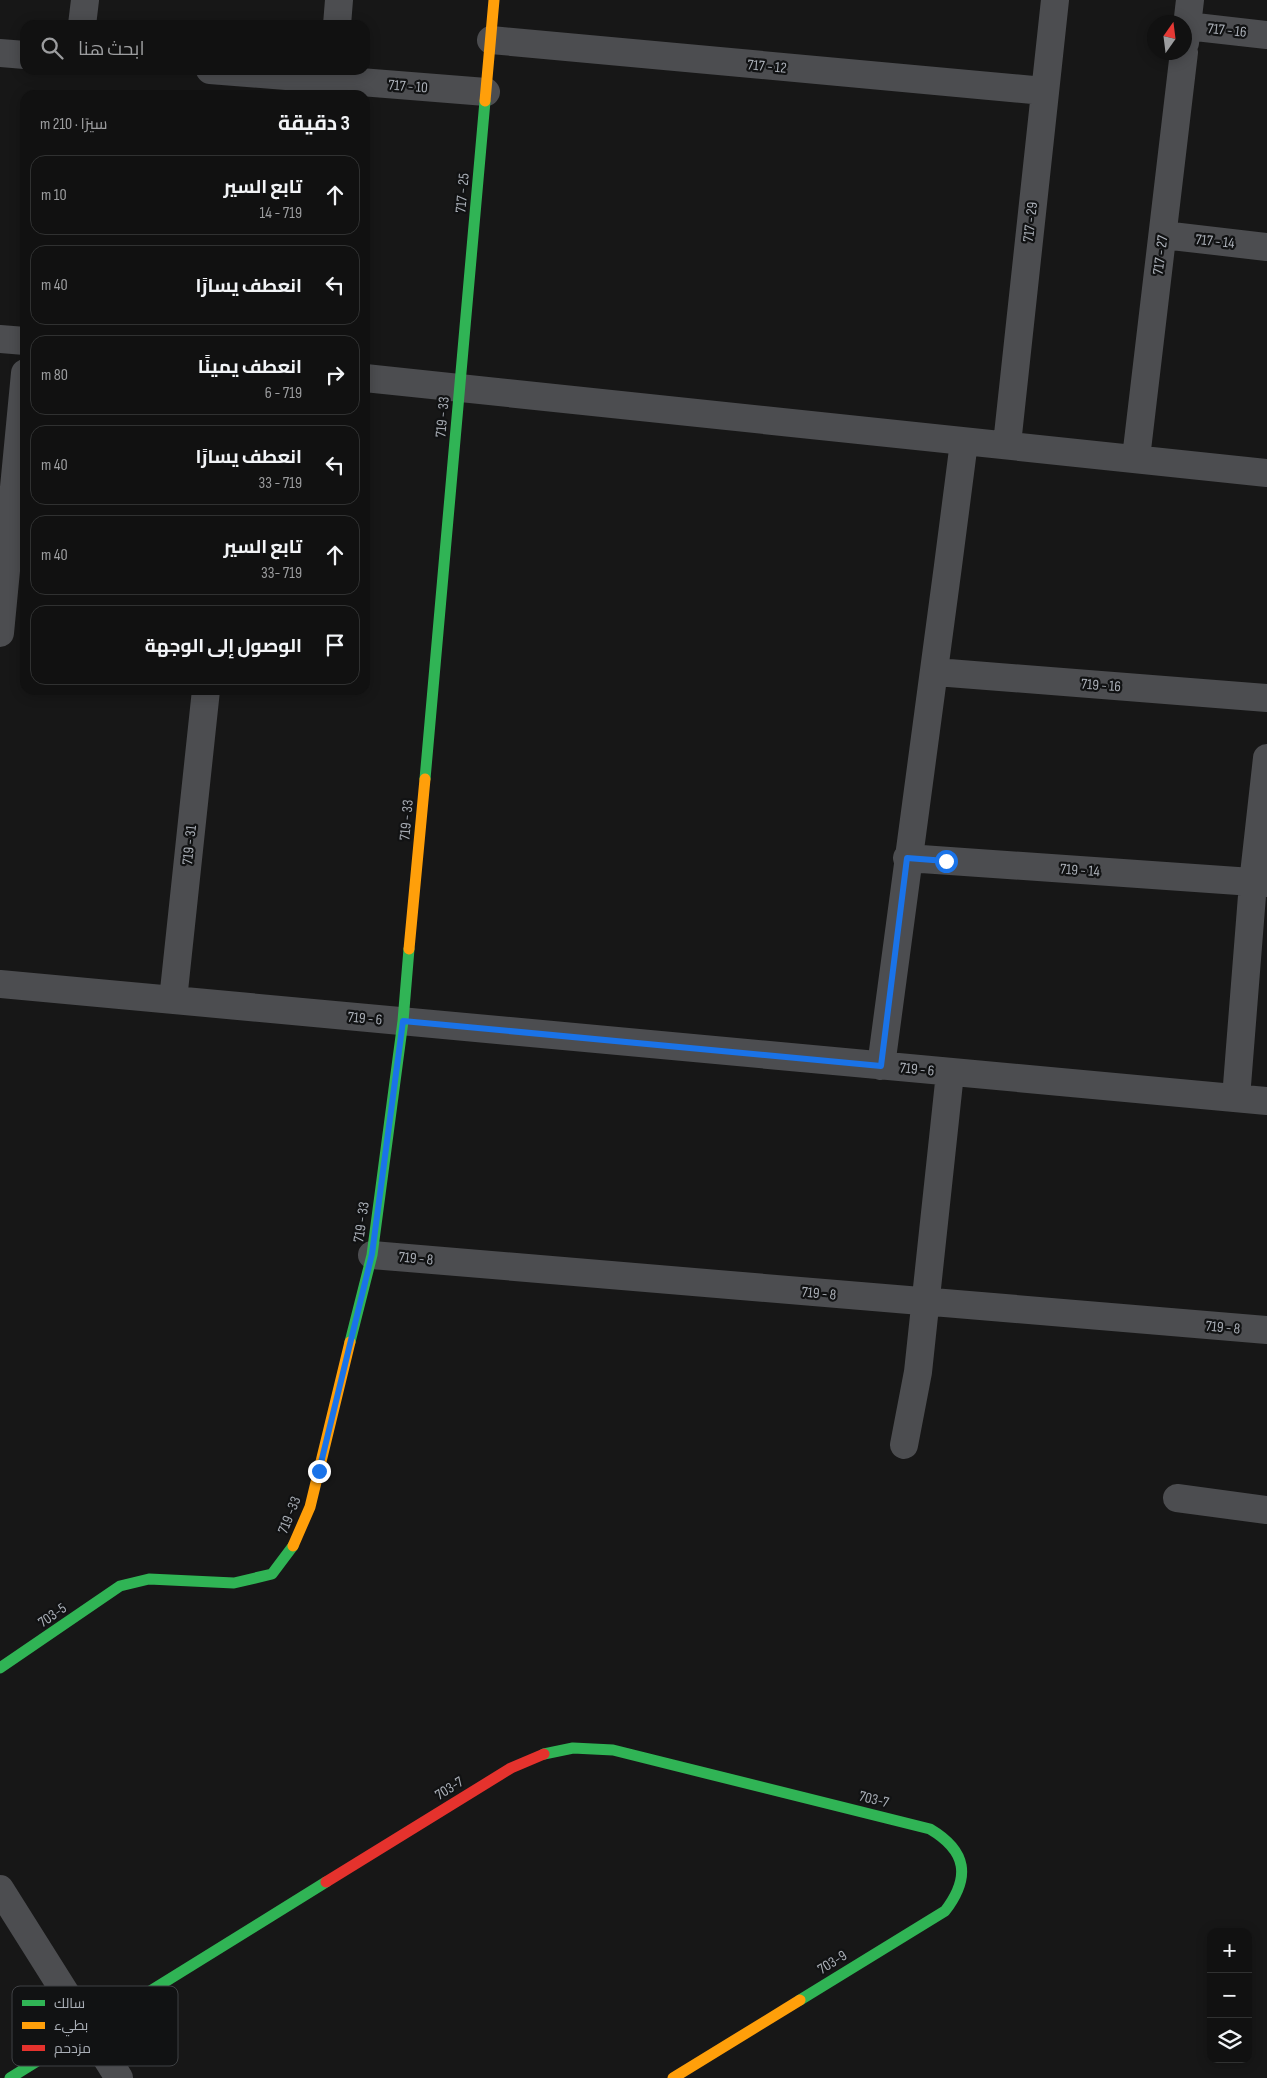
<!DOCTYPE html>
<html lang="ar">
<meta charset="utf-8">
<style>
:root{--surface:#111;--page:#1a1a1a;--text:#f1f3f6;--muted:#9c9d9f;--line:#303131}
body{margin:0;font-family:"Sofia Sans Condensed",Cairo,sans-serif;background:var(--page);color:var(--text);direction:rtl}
.controls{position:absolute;right:15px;bottom:15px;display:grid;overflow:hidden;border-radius:10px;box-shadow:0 2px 12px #0003}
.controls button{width:45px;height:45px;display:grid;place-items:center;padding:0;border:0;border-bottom:1px solid var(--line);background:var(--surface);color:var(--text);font:25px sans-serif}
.compass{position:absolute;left:1147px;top:15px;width:45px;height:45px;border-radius:50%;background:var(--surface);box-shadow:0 2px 12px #0003;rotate:14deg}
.stop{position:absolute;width:15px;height:15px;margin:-11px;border:4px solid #1a73e8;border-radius:50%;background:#fff}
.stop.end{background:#1a73e8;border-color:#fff;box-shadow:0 1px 5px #0008}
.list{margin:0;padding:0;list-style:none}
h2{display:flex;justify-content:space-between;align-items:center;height:65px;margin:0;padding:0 20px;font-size:21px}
h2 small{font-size:16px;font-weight:400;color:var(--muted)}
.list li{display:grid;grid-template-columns:32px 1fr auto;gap:15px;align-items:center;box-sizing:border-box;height:80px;margin:0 10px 10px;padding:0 10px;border:1px solid var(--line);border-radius:15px}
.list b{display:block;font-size:19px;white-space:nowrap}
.list p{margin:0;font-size:16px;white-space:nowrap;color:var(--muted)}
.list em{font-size:16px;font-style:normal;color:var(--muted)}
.icon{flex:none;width:28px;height:28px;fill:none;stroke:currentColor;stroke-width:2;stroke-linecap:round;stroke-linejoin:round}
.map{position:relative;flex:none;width:1267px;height:2078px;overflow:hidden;direction:ltr}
.search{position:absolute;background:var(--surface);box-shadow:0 2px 12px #0003;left:20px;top:20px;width:350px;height:55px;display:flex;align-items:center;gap:12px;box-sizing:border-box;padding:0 18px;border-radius:15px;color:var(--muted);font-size:19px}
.panel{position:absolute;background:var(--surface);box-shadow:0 2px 12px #0003;left:20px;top:90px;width:350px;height:605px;border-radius:15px;direction:rtl}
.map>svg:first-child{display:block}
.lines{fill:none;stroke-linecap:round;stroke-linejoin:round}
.street{stroke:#4c4d50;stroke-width:28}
.fast{stroke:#30b455;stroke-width:11}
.slow{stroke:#ff9f0a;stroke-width:11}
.jam{stroke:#e5322d;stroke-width:11}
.route{stroke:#1a73e8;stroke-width:6}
.labels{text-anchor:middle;stroke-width:4.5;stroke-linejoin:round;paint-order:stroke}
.street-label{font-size:15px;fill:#aaafb7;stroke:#111213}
.key{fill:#111213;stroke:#3f4144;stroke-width:1}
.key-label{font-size:14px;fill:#aaafb7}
</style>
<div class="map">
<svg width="1267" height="2078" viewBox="0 0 1267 2078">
<rect width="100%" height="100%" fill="#171717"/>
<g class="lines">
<path class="street" d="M82,25L85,0
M337,25L339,0
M1187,26L1267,35
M491,40L1044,91
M1185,43L1190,0
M0,53L25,55
M210,70L486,92
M1163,235L1267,247
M0,339L25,341
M365,378L1267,473
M1007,444L1055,0
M1136,458L1184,52
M0,633L25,373
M936,672L1267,698
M907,858L1267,883
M0,984L1267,1101
M173,1000L206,690
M881,1066C907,857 938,650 964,442
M1236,1098L1253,883L1267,758
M372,1255L1267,1330
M904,1445L918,1372L950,1073
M1177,1498L1267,1510
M0,1889L119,2078"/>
<path class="fast" d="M425,779L485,101
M350,1342L372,1255L403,1021L409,949
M0,1668L120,1586L149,1579L234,1583L272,1574L293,1546
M544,1754L573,1748L613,1750L930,1829C967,1851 971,1877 945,1911L800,2000
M10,2078L326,1882"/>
<path class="slow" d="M485,101L494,0
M409,949L425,779
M293,1546L310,1507L350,1342
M673,2078L800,2000"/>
<path class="jam" d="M326,1882L511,1768L544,1754"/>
</g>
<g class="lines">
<path class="route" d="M319,1471L372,1254L403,1021L881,1066L907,858L946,861"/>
</g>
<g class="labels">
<g class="street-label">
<text transform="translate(1227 30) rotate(6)" y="5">717 - 16</text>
<text transform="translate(767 66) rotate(5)" y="5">717 - 12</text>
<text transform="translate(408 86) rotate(4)" y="5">717 - 10</text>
<text transform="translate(462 193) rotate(-85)" y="5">717 - 25</text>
<text transform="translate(1030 222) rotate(-84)" y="5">717 - 29</text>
<text transform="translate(1215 241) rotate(6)" y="5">717 - 14</text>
<text transform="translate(1160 255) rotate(-83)" y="5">717 - 27</text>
<text transform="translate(442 417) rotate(-85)" y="5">719 - 33</text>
<text transform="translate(1101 685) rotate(4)" y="5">719 - 16</text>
<text transform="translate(406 820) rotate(-85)" y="5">719 - 33</text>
<text transform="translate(189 845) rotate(-84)" y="5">719 - 31</text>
<text transform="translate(1080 870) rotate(4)" y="5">719 - 14</text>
<text transform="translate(365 1018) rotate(5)" y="5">719 - 6</text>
<text transform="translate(917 1069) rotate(6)" y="5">719 - 6</text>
<text transform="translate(361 1222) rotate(-82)" y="5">719 - 33</text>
<text transform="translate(416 1258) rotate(5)" y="5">719 - 8</text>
<text transform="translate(819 1293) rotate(5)" y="5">719 - 8</text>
<text transform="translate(1223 1327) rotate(5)" y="5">719 - 8</text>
<text transform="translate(289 1515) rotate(-68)" y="5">719 -33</text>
<text transform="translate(52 1615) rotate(-35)" y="5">703-5</text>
<text transform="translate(449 1788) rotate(-32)" y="5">703-7</text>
<text transform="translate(874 1799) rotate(14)" y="5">703-7</text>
<text transform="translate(832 1962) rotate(-32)" y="5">703-9</text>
</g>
</g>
<rect x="12" y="1986" width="166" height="80" rx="8" class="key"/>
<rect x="22" y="2000" width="23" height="6" fill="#30b455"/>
<rect x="22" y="2022" width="23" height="7" fill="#ff9f0a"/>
<rect x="22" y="2045" width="23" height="6" fill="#e5322d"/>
<g class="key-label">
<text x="54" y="2008">سالك</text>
<text x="54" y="2030">بطيء</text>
<text x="54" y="2053">مزدحم</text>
</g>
</svg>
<div class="controls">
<button>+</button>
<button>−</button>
<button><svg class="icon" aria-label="layers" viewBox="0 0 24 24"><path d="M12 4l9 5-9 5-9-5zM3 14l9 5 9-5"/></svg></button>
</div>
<svg class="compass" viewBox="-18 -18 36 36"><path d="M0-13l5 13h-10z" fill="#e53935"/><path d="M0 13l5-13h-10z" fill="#9c9d9f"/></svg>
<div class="stop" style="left:946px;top:861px"></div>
<div class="stop end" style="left:319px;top:1471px"></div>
<div class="search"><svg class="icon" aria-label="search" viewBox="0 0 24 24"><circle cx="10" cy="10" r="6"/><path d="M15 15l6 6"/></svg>ابحث هنا</div>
<section class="panel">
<h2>3 دقيقة<small>سيرًا · 210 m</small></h2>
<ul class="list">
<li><svg class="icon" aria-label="ahead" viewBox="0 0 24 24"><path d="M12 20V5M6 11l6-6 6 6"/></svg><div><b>تابع السير</b><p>719 - 14</p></div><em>10 m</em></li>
<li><svg class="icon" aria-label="left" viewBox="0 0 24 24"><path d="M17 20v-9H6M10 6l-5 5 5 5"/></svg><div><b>انعطف يسارًا</b></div><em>40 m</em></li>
<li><svg class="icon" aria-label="right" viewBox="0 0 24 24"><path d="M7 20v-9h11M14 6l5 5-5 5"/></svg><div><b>انعطف يمينًا</b><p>719 - 6</p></div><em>80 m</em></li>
<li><svg class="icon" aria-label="left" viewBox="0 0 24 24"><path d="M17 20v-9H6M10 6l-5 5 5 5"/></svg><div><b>انعطف يسارًا</b><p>719 - 33</p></div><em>40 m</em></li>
<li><svg class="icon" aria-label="ahead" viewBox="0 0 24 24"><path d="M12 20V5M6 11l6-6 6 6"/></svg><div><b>تابع السير</b><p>719 -33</p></div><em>40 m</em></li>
<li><svg class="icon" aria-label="arrive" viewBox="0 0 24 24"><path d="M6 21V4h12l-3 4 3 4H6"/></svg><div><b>الوصول إلى الوجهة</b></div></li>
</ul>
</section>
</div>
